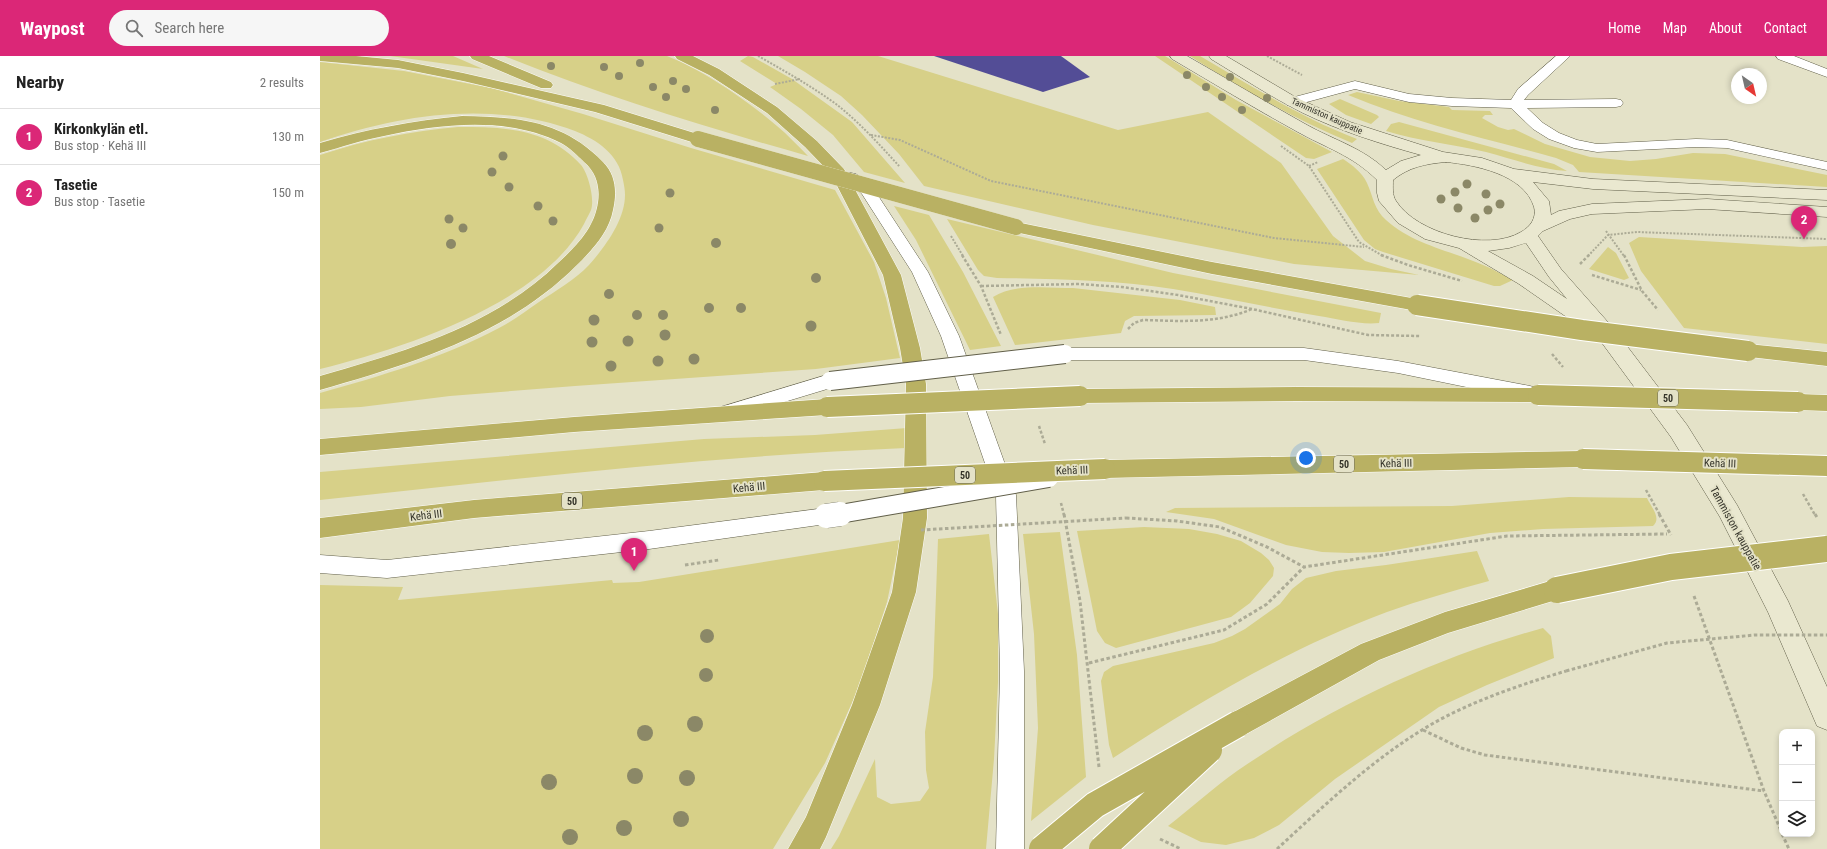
<!DOCTYPE html>
<meta charset="utf-8">
<style>
:root{--surface:#fff;--page:#f6f6f6;--text:#222;--muted:#767676;--line:#e0e0e0;--accent:#db2777}
body{margin:0;font-family:"Roboto Condensed",sans-serif;background:var(--page);color:var(--text)}
.controls{position:absolute;right:12px;bottom:12px;display:grid;overflow:hidden;border-radius:8px;box-shadow:0 2px 6px #0003}
.controls button{width:36px;height:36px;display:grid;place-items:center;padding:0;border:0;border-bottom:1px solid var(--line);background:var(--surface);color:var(--text);font:20px sans-serif}
.compass{position:absolute;left:1411px;top:12px;width:36px;height:36px;border-radius:50%;background:var(--surface);box-shadow:0 2px 6px #0003;rotate:146deg}
.you{position:absolute;left:986px;top:402px;width:14px;height:14px;margin:-10px;border:3px solid #fff;border-radius:50%;background:#1a73e8;box-shadow:0 0 0 6px #1a73e833}
.badge{display:grid;place-items:center;width:26px;height:26px;border-radius:50%;background:var(--accent);color:#fff;font-size:13px;font-weight:700}
.pin{position:absolute;translate:-50% -33px;filter:drop-shadow(0 1px 2px #0008)}
.pin::after{content:'';position:absolute;top:21px;width:14px;height:12px;background:inherit;clip-path:polygon(0 0,100% 0,50% 100%)}
.list{margin:0;padding:0;list-style:none}
h2{display:flex;justify-content:space-between;align-items:center;height:52px;margin:0;padding:0 16px;font-size:17px}
h2 small{font-size:13px;font-weight:400;color:var(--muted)}
.list li{display:grid;grid-template-columns:26px 1fr auto;gap:12px;align-items:center;box-sizing:border-box;height:56px;padding:0 16px;border-top:1px solid var(--line)}
.list b{display:block;font-size:15px;white-space:nowrap}
.list p{margin:0;font-size:13px;white-space:nowrap;color:var(--muted)}
.list em{font-size:13px;font-style:normal;color:var(--muted)}
.icon{flex:none;width:22px;height:22px;fill:none;stroke:currentColor;stroke-width:2;stroke-linecap:round;stroke-linejoin:round}
.map{position:relative;flex:none;width:1507px;height:793px;overflow:hidden}
header{display:flex;align-items:center;gap:24px;box-sizing:border-box;height:56px;padding:0 20px;background:var(--accent);color:#fff}
header strong{font-size:19px}
nav{display:flex;gap:22px;margin-inline-start:auto;font-size:14px}
.search{width:280px;height:36px;background:var(--page);display:flex;align-items:center;gap:10px;box-sizing:border-box;padding:0 14px;border-radius:22px;color:var(--muted);font-size:15px}
main{display:flex}
aside{flex:1;background:var(--surface)}
.map>svg:first-child{display:block}
.green{fill:#d7d088}
.building{fill:#534d96}
.lines{fill:none;stroke-linecap:round;stroke-linejoin:round}
.lane-casing{stroke:#615f49;stroke-width:1}
.secondary-casing{stroke:#615f49;stroke-width:1}
.highway-casing{stroke:#fff;stroke-width:1}
.path-far2{stroke:#acab96;stroke-width:2;stroke-dasharray:2 1.5;stroke-linecap:butt}
.path-far1{stroke:#acab96;stroke-width:2.5;stroke-dasharray:3 2;stroke-linecap:butt}
.path{stroke:#acab96;stroke-width:3;stroke-dasharray:3.5 2.5;stroke-linecap:butt}
.lane{fill:#fff;fill-rule:evenodd}
.secondary{fill:#eae8d0;fill-rule:evenodd}
.highway{fill:#b9b163;fill-rule:evenodd}
.lane-bridge-far1-casing{stroke:#615f49;stroke-width:20;stroke-linecap:butt}
.lane-bridge-casing{stroke:#615f49;stroke-width:25;stroke-linecap:butt}
.highway-bridge-far2-casing{stroke:#fff;stroke-width:16;stroke-linecap:butt}
.highway-bridge-far1-casing{stroke:#fff;stroke-width:22;stroke-linecap:butt}
.highway-bridge-casing{stroke:#fff;stroke-width:28;stroke-linecap:butt}
.path-bridge{stroke:#acab96;stroke-width:3;stroke-dasharray:3.5 2.5;stroke-linecap:butt}
.lane-bridge-far1{stroke:#fff;stroke-width:18}
.lane-bridge{stroke:#fff;stroke-width:24}
.highway-bridge-far2{stroke:#b9b163;stroke-width:16}
.highway-bridge-far1{stroke:#b9b163;stroke-width:20}
.highway-bridge{stroke:#b9b163;stroke-width:26}
.tree{fill:#8b8867}
.labels{text-anchor:middle;stroke-width:4;stroke-linejoin:round;paint-order:stroke}
.far-street-label{font-size:9px;fill:#35342a;stroke:#e4e2c8}
.shield{fill:#e4e2c8;stroke:#6a6859;stroke-width:1}
.shield-label{font-size:10px;font-weight:bold;fill:#35342a}
.street-label{font-size:11px;fill:#35342a;stroke:#e4e2c8}
</style>
<header>
<strong>Waypost</strong>
<div class="search"><svg class="icon" aria-label="search" viewBox="0 0 24 24"><circle cx="10" cy="10" r="6"/><path d="M15 15l6 6"/></svg>Search here</div>
<nav><a>Home</a><a>Map</a><a>About</a><a>Contact</a></nav>
</header>
<main>
<aside>
<h2>Nearby<small>2 results</small></h2>
<ul class="list">
<li><span class="badge">1</span><div><b>Kirkonkylän etl.</b><p>Bus stop · Kehä III</p></div><em>130 m</em></li>
<li><span class="badge">2</span><div><b>Tasetie</b><p>Bus stop · Tasetie</p></div><em>150 m</em></li>
</ul>
</aside>
<div class="map">
<svg width="1507" height="793" viewBox="0 0 1507 793">
<rect width="100%" height="100%" fill="#e4e2c8"/>
<path class="green" d="M70,0H133L163,13Z
M184,0H347C383,14 428,45 457,70C468,79 478,90 488,100C385,71 283,40 184,0Z
M428,0L433,1L472,23L532,66L585,127L544,116L513,79L481,53L450,31L457,28L420,5Z
M458,0H558L798,74L888,56L961,107L1013,180L1045,205L1071,213L1099,219L974,208L773,169L604,130L579,98L542,59L521,40L485,16Z
M835,0H845L916,44L1012,96L994,103L986,102Z
M870,0H880C931,30 982,62 1037,83L1032,87C976,64 922,33 870,0Z
M0,6L84,15L171,32L263,58L371,92L515,134L554,206L566,242L580,302L496,313L255,330L130,340L41,351L0,353V337C61,320 122,302 179,272C193,265 206,255 219,246C234,236 256,223 269,209C285,191 305,164 305,139C305,134 304,129 303,124C299,98 277,84 255,75C173,44 80,58 0,86Z
M1037,36L1079,45L1129,51L1132,54L1170,55L1173,59H1165L1162,62L1178,71L1188,74L1194,73L1225,88L1270,101L1310,105L1336,103L1373,97L1405,98L1507,119V131L1259,116L1253,109L1236,102C1165,82 1097,68 1028,39Z
M1020,43L1057,59L1059,61L1051,68L1026,59L1009,48Z
M1079,66L1234,108L1247,115C1218,113 1193,103 1166,96C1132,88 1099,85 1066,75L1071,68Z
M138,71C184,71 228,72 261,109C268,117 275,143 271,154C269,159 266,163 264,168C220,248 84,292 0,313V99C45,84 91,75 138,71Z
M1023,103C1032,109 1042,116 1047,127C1053,140 1054,154 1066,164C1094,189 1129,194 1163,209C1173,213 1183,219 1193,224L1180,230H1174L1063,196L1055,193L1044,184L997,113Z
M574,150L609,159L643,216L681,290L650,294L596,184Z
M627,163L853,217L1061,257L1059,267C1040,269 1018,263 999,260C950,252 902,241 853,233C795,224 736,223 677,222L664,220L658,214Z
M1319,181L1482,191L1507,190V288L1364,272L1321,215L1309,187Z
M1288,191L1296,197L1309,222L1304,224L1269,213Z
M753,232L860,244L895,251L896,259L814,260L805,265L801,277L695,289L673,241C694,227 729,232 753,232Z
M587,372L586,392C390,400 195,423 0,444V416L384,383L495,379Z
M1249,441L1327,442C1331,451 1342,462 1333,470L1223,473L1170,477L1064,496L1029,497L1002,496L966,489L894,463L846,456L855,452L1132,450Z
M824,471L869,473L897,478L921,485L941,497L949,504L954,512L953,520L930,547L911,561L796,592L785,587L777,575L757,475Z
M740,476L757,599L766,721L711,765L718,672L714,578L703,478Z
M669,478L678,558V626L674,703L666,793H511L519,780L555,703L557,741L571,748L600,745L609,732L606,714L605,676L613,621L618,483Z
M580,484L567,546L539,631L505,707L453,793H0V529L83,531L78,544L292,524L293,527L319,526Z
M1157,495L1169,525C1135,534 1101,544 1067,556C970,592 880,645 793,702L789,689L781,625L784,616L793,610L894,587L912,580L925,573L960,548L972,533L986,522L1016,515L1066,509Z
M1223,572L1231,580L1234,602L1167,629L1119,651L1015,723L959,769L934,782L906,789L881,786L848,770C871,752 893,732 917,715C1010,651 1114,602 1223,572Z"/>
<path class="building" d="M614,0H741L770,21L723,36Z"/>
<g class="lines">
<defs>
<path id="lane" d="M1236,0H1250L1208,39L1204,44L1296,43L1301,44L1303,47L1301,50L1296,51L1207,52L1223,67L1239,77L1257,84L1277,88L1376,83L1407,84L1507,106V114L1407,92L1376,91L1277,96L1254,92L1229,83L1213,73L1191,52L1132,50L1089,46L1035,33L972,50L967,49L965,46L967,43L1035,25L1089,38L1132,42L1191,44L1198,33Z
M1456,0H1474L1507,13V21L1458,3Z
M531,117L536,118L553,132L608,216L639,280L696,439L704,615V793H676L680,615L676,439L621,280L592,216L542,138L524,121L526,118Z
M745,292H984L1078,305L1210,330L1217,332L1219,337L1217,342L1210,344L1078,317L984,304H745L739,302L736,298L739,294Z
M510,318L517,320L519,325L517,330L408,363L401,361L398,356L401,351Z
M506,452L513,454L517,460L513,466L506,468L329,493L67,522L0,517V499L67,504L329,475Z"/>
<path id="secondary" d="M850,0H867C907,23 946,46 987,69C1014,84 1043,92 1066,114L1081,105L1101,99C1061,88 1020,75 983,57C951,41 921,21 891,3L889,0H906L977,42L1030,66L1123,96L1162,102L1194,113L1273,123L1507,134V144L1273,133L1213,126L1229,145L1231,159L1239,155L1272,148L1387,143L1507,151V161L1387,153L1272,158L1250,163L1223,175L1218,180L1241,213L1294,273L1367,369L1417,449L1468,545L1507,631V674L1497,670L1448,556L1400,461L1351,381L1271,272L1261,271L1199,228L1139,192L1105,183L1078,167L1059,145L1057,137V124C1032,99 1006,92 976,75C934,52 893,27 852,3ZM1126,106C1155,109 1204,118 1214,151C1217,162 1210,171 1201,176C1168,196 1097,178 1076,145C1072,139 1073,131 1073,124C1089,111 1105,108 1126,106ZM1206,187L1229,221L1247,243L1213,220L1168,195L1189,192Z"/>
<path id="highway" d="M0,0H36L78,4L143,17L284,49L384,80L386,83L384,86L378,88L275,56L143,25L78,12L0,5Z
M150,0H169L231,26L233,29L231,32H221L152,3Z
M355,0H373L399,13L457,51L497,85L524,113L581,219L600,292L606,328L607,462L596,536L560,649L506,781L500,793H468L486,761L532,649L572,536L583,462L586,328L580,292L563,219L511,118L485,91L447,57L389,19L357,3Z
M142,60C197,61 242,64 283,106C296,119 297,137 293,154C289,176 272,194 257,209C187,279 93,307 0,334V320C84,296 174,270 238,207C249,197 259,187 267,175C281,154 285,123 264,106C257,99 249,91 241,87C188,60 120,68 64,80C42,84 22,91 0,97V87C47,73 93,65 142,60Z
M696,166L892,206L1097,243L1104,245L1106,249L1104,253L1097,255L892,218L690,175L687,171L690,167Z
M1428,288L1507,296V310L1421,300L1418,295L1421,290Z
M976,331L1218,332L1225,334L1228,339L1225,344L1218,346L976,345L760,347L753,345L750,340L753,335L760,333Z
M1478,338L1507,339V355L1478,354L1471,351L1468,346L1471,341Z
M507,343L514,346L518,351L514,356L507,359L254,376L0,399V383L254,361Z
M1263,395L1271,397L1274,403L1271,409L1263,411L785,422L777,419L774,413L777,407L785,404Z
M504,416L512,419L515,425L512,431L504,434L154,462L0,482V462L154,444Z
M1237,523L1246,527L1249,534L1246,541L1128,577L1059,604L928,677L918,681L908,677L904,668L908,659L1041,588L1125,556Z"/>
</defs>
<use href="#lane" class="lane-casing"/>
<use href="#secondary" class="secondary-casing"/>
<use href="#highway" class="highway-casing"/>
<path class="path-far2" d="M438,0C465,15 491,30 516,48C539,66 559,88 579,110
M947,0L982,19
M455,28L480,23
M551,79L580,84L671,125L954,182L1044,191
M961,90L989,110L1039,186L1063,200
M989,110L998,106
M1286,175L1304,200
M631,180L643,200
M1268,200L1288,179L1317,176L1507,183"/>
<path class="path-far1" d="M642,199L661,230L681,279
M1061,199L1088,209L1142,225
M1304,199L1322,235L1338,254
M1260,208L1269,199
M1272,219L1321,234
M661,230L759,228L802,231L858,239L932,253L1048,279L1100,280
M808,273L814,267L823,264C860,265 897,268 932,253
M1232,298L1243,311
M719,370L725,388
M1326,434L1340,459
M1483,438L1495,459
M741,447L744,459"/>
<path class="path" d="M744,458L760,545L779,711
M1339,458L1351,479
M1495,458L1498,463
M806,462L857,465L900,471L947,491L984,511
M365,509L399,504
M1374,540L1444,735L1462,777
M769,607L904,574L947,548L984,511L1187,480L1347,478
M1103,674L1141,692L1165,699L1444,735
M1462,778L1469,793
M840,783L861,793
M957,793C1008,746 1060,696 1121,663C1161,642 1203,628 1246,615"/>
<use href="#lane" class="lane"/>
<use href="#secondary" class="secondary"/>
<use href="#highway" class="highway"/>
<defs>
<path id="lane-bridge-far1" d="M510,325L745,298
M514,459L729,422"/>
<path id="lane-bridge" d="M506,460L520,458"/>
<path id="highway-bridge-far2" d="M378,83L696,171"/>
<path id="highway-bridge-far1" d="M1097,249L1262,274L1428,295
M1218,339L1478,346
M507,351L760,340
M1263,403L1507,410
M504,425L785,413"/>
<path id="highway-bridge" d="M1237,534L1351,511L1507,493
M722,793L775,749L918,668
M782,793L889,694"/>
</defs>
<use href="#lane-bridge-far1" class="lane-bridge-far1-casing"/>
<use href="#lane-bridge" class="lane-bridge-casing"/>
<use href="#highway-bridge-far2" class="highway-bridge-far2-casing"/>
<use href="#highway-bridge-far1" class="highway-bridge-far1-casing"/>
<use href="#highway-bridge" class="highway-bridge-casing"/>
<path class="path-bridge" d="M601,474L806,462
M1246,615L1347,587L1435,579H1507"/>
<use href="#lane-bridge-far1" class="lane-bridge-far1"/>
<use href="#lane-bridge" class="lane-bridge"/>
<use href="#highway-bridge-far2" class="highway-bridge-far2"/>
<use href="#highway-bridge-far1" class="highway-bridge-far1"/>
<use href="#highway-bridge" class="highway-bridge"/>
</g>
<g class="tree">
<circle cx="320" cy="7" r="4"/>
<circle cx="231" cy="10" r="4"/>
<circle cx="284" cy="11" r="4"/>
<circle cx="867" cy="19" r="4"/>
<circle cx="299" cy="20" r="4"/>
<circle cx="910" cy="21" r="4"/>
<circle cx="353" cy="25" r="4"/>
<circle cx="333" cy="31" r="4"/>
<circle cx="886" cy="31" r="4"/>
<circle cx="366" cy="33" r="4"/>
<circle cx="346" cy="41" r="4"/>
<circle cx="902" cy="41" r="4"/>
<circle cx="947" cy="42" r="4"/>
<circle cx="395" cy="54" r="4"/>
<circle cx="922" cy="54" r="4"/>
<circle cx="183" cy="100" r="4.5"/>
<circle cx="172" cy="116" r="4.5"/>
<circle cx="1147" cy="128" r="4.5"/>
<circle cx="189" cy="131" r="4.5"/>
<circle cx="1135" cy="136" r="4.5"/>
<circle cx="350" cy="137" r="4.5"/>
<circle cx="1166" cy="138" r="4.5"/>
<circle cx="1121" cy="143" r="4.5"/>
<circle cx="1180" cy="148" r="4.5"/>
<circle cx="218" cy="150" r="4.5"/>
<circle cx="1138" cy="152" r="4.5"/>
<circle cx="1168" cy="154" r="4.5"/>
<circle cx="1155" cy="162" r="4.5"/>
<circle cx="129" cy="163" r="4.5"/>
<circle cx="233" cy="165" r="4.5"/>
<circle cx="143" cy="172" r="4.5"/>
<circle cx="339" cy="172" r="4.5"/>
<circle cx="396" cy="187" r="5"/>
<circle cx="131" cy="188" r="5"/>
<circle cx="496" cy="222" r="5"/>
<circle cx="289" cy="238" r="5"/>
<circle cx="389" cy="252" r="5"/>
<circle cx="421" cy="252" r="5"/>
<circle cx="317" cy="259" r="5"/>
<circle cx="343" cy="259" r="5"/>
<circle cx="274" cy="264" r="5.5"/>
<circle cx="491" cy="270" r="5.5"/>
<circle cx="345" cy="279" r="5.5"/>
<circle cx="308" cy="285" r="5.5"/>
<circle cx="272" cy="286" r="5.5"/>
<circle cx="374" cy="303" r="5.5"/>
<circle cx="338" cy="305" r="5.5"/>
<circle cx="291" cy="310" r="5.5"/>
<circle cx="387" cy="580" r="7"/>
<circle cx="386" cy="619" r="7"/>
<circle cx="375" cy="668" r="8"/>
<circle cx="325" cy="677" r="8"/>
<circle cx="315" cy="720" r="8"/>
<circle cx="367" cy="722" r="8"/>
<circle cx="229" cy="726" r="8"/>
<circle cx="361" cy="763" r="8"/>
<circle cx="304" cy="772" r="8"/>
<circle cx="250" cy="781" r="8"/>
</g>
<g class="labels">
<g class="far-street-label">
<text transform="translate(1007 60) rotate(24)" y="3">Tammiston kauppatie</text>
</g>
<g class="shield">
<rect x="1338" y="334" width="20" height="16" rx="3"/>
<rect x="1014" y="400" width="20" height="16" rx="3"/>
<rect x="635" y="411" width="20" height="16" rx="3"/>
<rect x="242" y="437" width="20" height="16" rx="3"/>
</g>
<g class="shield-label">
<text x="1348" y="346">50</text>
<text x="1024" y="412">50</text>
<text x="645" y="423">50</text>
<text x="252" y="449">50</text>
</g>
<g class="street-label">
<text transform="translate(1076 407) rotate(-1)" y="4">Kehä III</text>
<text transform="translate(1400 407) rotate(2)" y="4">Kehä III</text>
<text transform="translate(752 414) rotate(-2)" y="4">Kehä III</text>
<text transform="translate(429 431) rotate(-5)" y="4">Kehä III</text>
<text transform="translate(106 459) rotate(-7)" y="4">Kehä III</text>
<text transform="translate(1416 472) rotate(61)" y="4">Tammiston kauppatie</text>
</g>
</g>
</svg>
<div class="controls">
<button>+</button>
<button>−</button>
<button><svg class="icon" aria-label="layers" viewBox="0 0 24 24"><path d="M12 4l9 5-9 5-9-5zM3 14l9 5 9-5"/></svg></button>
</div>
<svg class="compass" viewBox="-18 -18 36 36"><path d="M0-13l5 13h-10z" fill="#e53935"/><path d="M0 13l5-13h-10z" fill="#767676"/></svg>
<div class="you"></div>
<div class="pin badge" style="left:314px;top:515px">1</div>
<div class="pin badge" style="left:1484px;top:183px">2</div>
</div>
</main>
